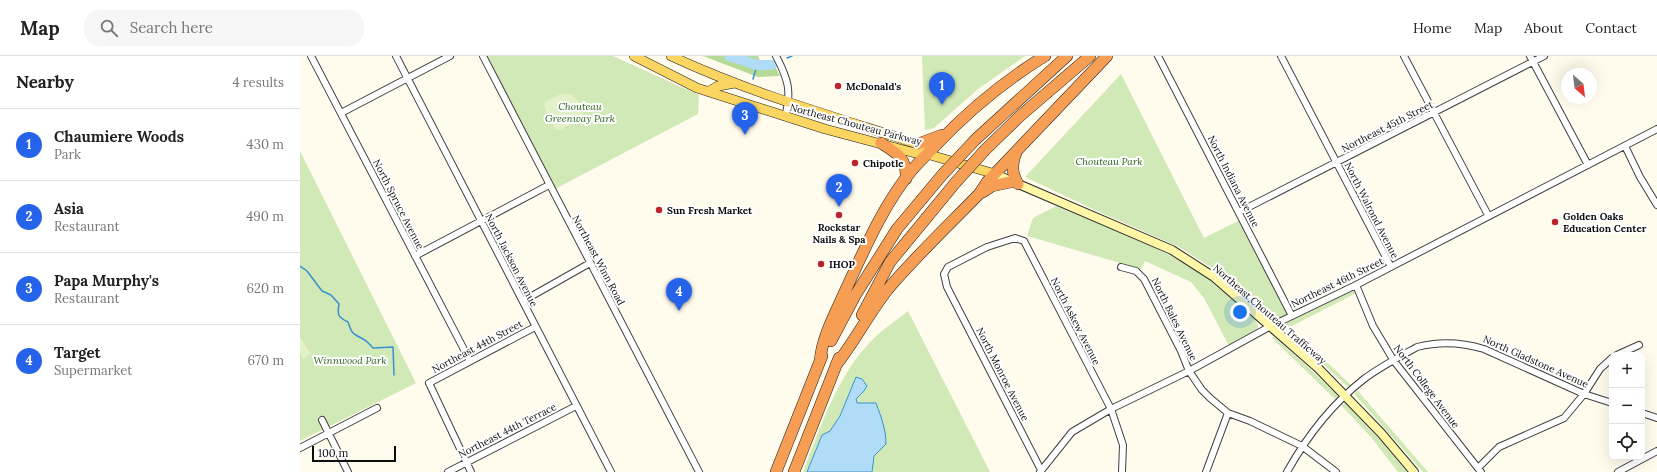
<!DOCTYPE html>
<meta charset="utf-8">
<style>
:root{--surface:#fff;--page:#f6f6f6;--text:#222;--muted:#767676;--line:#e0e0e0;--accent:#2563eb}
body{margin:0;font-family:Lora,serif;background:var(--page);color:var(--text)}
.controls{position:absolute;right:12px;bottom:12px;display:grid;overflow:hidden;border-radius:8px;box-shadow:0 4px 16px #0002}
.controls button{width:36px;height:36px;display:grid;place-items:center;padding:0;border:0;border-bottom:1px solid var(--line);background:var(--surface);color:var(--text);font:20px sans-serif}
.compass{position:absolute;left:1261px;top:12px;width:36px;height:36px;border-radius:50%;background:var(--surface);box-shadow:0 4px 16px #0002;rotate:152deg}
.scale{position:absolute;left:12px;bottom:10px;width:84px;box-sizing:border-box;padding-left:4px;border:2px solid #0d0d0d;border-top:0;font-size:11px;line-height:14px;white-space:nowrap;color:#0d0d0d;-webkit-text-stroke:3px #fff;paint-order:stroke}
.you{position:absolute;left:940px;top:256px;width:14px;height:14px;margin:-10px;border:3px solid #fff;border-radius:50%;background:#1a73e8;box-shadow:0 0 0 6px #1a73e833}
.badge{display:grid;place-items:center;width:26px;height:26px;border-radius:50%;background:var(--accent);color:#fff;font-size:13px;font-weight:700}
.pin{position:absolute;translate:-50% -33px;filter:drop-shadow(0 1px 2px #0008)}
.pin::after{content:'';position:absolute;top:21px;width:14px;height:12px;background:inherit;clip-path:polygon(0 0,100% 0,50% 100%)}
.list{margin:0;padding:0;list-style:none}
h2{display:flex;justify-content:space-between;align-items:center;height:52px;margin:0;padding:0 16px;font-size:17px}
h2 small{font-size:13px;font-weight:400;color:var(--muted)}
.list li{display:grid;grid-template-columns:26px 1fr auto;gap:12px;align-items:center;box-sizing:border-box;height:72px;padding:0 16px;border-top:1px solid var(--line)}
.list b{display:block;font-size:15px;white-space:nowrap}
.list p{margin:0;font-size:13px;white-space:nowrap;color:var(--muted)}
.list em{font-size:13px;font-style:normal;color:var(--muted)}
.icon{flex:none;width:22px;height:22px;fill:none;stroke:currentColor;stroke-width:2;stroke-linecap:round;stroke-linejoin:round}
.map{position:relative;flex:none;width:1357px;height:416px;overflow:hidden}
header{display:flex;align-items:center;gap:24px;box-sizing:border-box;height:56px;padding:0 20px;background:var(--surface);border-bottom:1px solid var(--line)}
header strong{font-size:19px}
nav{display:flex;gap:22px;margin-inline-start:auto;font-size:14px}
.search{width:280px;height:36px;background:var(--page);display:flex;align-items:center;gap:10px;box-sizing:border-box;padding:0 14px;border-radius:16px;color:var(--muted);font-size:15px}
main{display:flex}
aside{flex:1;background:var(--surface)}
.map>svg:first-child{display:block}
.green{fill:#d1e9b6}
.forest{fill:#b4da95}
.pitch{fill:#e2f1c8}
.water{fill:#b1dcf7;stroke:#3792cf}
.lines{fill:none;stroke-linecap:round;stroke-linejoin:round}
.stream{stroke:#3792cf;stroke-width:1.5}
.river{stroke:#b1dcf7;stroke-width:10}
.minor-casing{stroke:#404040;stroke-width:8}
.secondary-casing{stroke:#2f2f2f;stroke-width:10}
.primary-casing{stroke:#1e1e1e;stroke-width:10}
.motorway-casing{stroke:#1e1e1e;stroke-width:12}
.minor{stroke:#fff;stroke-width:6}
.secondary{stroke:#fff6a8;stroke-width:8}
.primary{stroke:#fad562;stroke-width:9}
.motorway{stroke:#f69e54;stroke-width:11}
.motorway-bridge-casing{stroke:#1e1e1e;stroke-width:12;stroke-linecap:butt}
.motorway-bridge{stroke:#f69e54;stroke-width:11}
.poi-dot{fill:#be232a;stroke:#fff;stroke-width:1.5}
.labels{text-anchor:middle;stroke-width:4;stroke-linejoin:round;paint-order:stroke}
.poi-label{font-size:10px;font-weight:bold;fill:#0d0d0d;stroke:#fff;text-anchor:start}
.park-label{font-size:10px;font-style:italic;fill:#2b651d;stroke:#fff}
.street-label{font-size:10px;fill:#0d0d0d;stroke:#fff}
</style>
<header>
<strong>Map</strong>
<div class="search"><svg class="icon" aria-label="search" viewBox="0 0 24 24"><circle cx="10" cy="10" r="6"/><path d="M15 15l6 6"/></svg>Search here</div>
<nav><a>Home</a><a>Map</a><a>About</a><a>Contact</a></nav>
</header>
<main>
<aside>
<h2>Nearby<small>4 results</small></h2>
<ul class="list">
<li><span class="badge">1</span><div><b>Chaumiere Woods</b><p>Park</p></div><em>430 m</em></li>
<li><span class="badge">2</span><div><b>Asia</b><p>Restaurant</p></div><em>490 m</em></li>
<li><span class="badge">3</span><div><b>Papa Murphy's</b><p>Restaurant</p></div><em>620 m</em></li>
<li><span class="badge">4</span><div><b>Target</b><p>Supermarket</p></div><em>670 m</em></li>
</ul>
</aside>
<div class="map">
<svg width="1357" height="416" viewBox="0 0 1357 416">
<rect width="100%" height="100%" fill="#fffbed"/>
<path class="green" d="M187,0H313L399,39L398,58L255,133Z
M622,0H725L678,33L634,72L625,74Z
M821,18L904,182L940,164L987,255L985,261L978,264L971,256L966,254L964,256L921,218L879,191L795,154L725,121Z
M0,95L116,327L0,385Z
M756,150C800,169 852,187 892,212C916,226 936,246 956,264L958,271L957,273L929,290L904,242L891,226L845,205L841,213L727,180L733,162Z
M1051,234L1056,237L990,271L1052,330L1049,332L986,274L987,271L985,269L989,265Z
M608,255L690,416H503C521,370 537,320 572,284C583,273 597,264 608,255Z
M973,281L975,282L1006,309L1037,339L1038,342L1036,344L972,282Z
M1057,334L1128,416H1123L1056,340L1055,337Z
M1045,347L1081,385L1107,416H1098L1070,380L1041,349Z"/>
<path class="forest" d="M403,0H458L460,5H472L480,20L458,21Z"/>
<path class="pitch" d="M261,38H271C278,45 286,52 283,62L260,74L255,73L244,50L245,46Z
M0,281L11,298L3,303L0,297Z"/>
<path class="water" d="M556,321L562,323L567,330L564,335L556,343L557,347H576C581,361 586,373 586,388L574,400L572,416H507L522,379L530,375L540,360Z"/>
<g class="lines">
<path class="stream" d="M487,2L492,0
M453,23L457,9
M0,210L7,215L22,235L31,239L39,248C37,259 38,261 48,266C52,278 52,277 63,283C66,284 70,289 73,292L93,291L94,319"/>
<path class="river" d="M429,0L457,9H472"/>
<defs>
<path id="minor" d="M11,0L170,305
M96,0L311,416
M183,0L399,416
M476,0C488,23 492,35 485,61
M858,0L992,260
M981,0L1091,211
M1104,0L1188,159
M1230,0L1288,109
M41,57L150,0
M1325,90L1340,121L1357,149
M939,156L1244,0
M115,200L249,129
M821,211L836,215L844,223L881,295L889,315L902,334L910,342L928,357L950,365L1002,390L1036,416
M1056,229L1073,270L1094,305L1181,416
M223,245L290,207
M1317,299L1339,289
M1342,357L1357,362
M22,364L48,416
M0,392L77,352
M1178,412L1199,391L1264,362L1284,338L1300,313L1312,302
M741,414L647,231L644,218L648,211L687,191L715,182L724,185L725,187L811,353L823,389L822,416
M148,416L276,350
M171,416L129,327L235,271
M740,416L772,376L811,353L889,315L971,270L1056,229L1357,73
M906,416L928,357
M987,416C1007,380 1032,348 1064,323C1080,311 1099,301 1117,291C1140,285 1161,286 1184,293L1284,338L1312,347
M1318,416L1357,395"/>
<path id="secondary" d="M695,118L872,194L914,221L1018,312L1081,377L1114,416"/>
<path id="primary" d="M334,0L397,32L525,73L615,97L627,98L695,118
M371,0C450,37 535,61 618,88L622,93
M409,35L418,30L435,27"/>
<path id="motorway" d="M676,83L767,0
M581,87C597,97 607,102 606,123
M618,88L642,79
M685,94L720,60L790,0
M716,97C711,109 712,117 718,128
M683,136L692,130L711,126
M562,259L590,206L656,126
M531,285L556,238L597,173L643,118
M520,305C522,280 537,254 547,231C565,192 584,148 612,114C619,106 627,98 635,90C668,55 704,25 745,0
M536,309C555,285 569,257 588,233C616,200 649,169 679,138L687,126L807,0
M476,416L522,300
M494,416L539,302"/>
</defs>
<use href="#minor" class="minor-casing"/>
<use href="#secondary" class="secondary-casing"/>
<use href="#primary" class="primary-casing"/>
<use href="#motorway" class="motorway-casing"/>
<use href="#minor" class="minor"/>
<use href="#secondary" class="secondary"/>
<use href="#primary" class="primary"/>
<use href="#motorway" class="motorway"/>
<defs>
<path id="motorway-bridge" d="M643,118L676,83
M656,126L685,94"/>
</defs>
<use href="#motorway-bridge" class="motorway-bridge-casing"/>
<use href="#motorway-bridge" class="motorway-bridge"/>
</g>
<g class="poi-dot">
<circle cx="538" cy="30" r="4"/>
<circle cx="555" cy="107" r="4"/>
<circle cx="359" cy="154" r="4"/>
<circle cx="539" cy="159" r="4"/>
<circle cx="1255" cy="166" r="4"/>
<circle cx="521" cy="208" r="4"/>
</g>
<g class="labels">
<g class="poi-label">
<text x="546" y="34">McDonald's</text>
<text x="563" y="111">Chipotle</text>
<text x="367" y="158">Sun Fresh Market</text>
<text x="1263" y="164">Golden Oaks<tspan x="1263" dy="12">Education Center</tspan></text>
<text x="539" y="175" text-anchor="middle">Rockstar<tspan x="539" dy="12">Nails &amp; Spa</tspan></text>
<text x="529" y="212">IHOP</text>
</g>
<g class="park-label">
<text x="280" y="54">Chouteau<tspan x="280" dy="12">Greenway Park</tspan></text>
<text x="809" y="109">Chouteau Park</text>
<text x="50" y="308">Winnwood Park</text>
</g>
<g class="street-label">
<text transform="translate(556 68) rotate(15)" y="4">Northeast Chouteau Parkway</text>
<text transform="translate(1087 70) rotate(-27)" y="4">Northeast 45th Street</text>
<text transform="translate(934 125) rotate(63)" y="4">North Indiana Avenue</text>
<text transform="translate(99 148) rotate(63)" y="4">North Spruce Avenue</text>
<text transform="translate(1072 154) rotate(63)" y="4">North Walrond Avenue</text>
<text transform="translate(212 204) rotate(63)" y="4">North Jackson Avenue</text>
<text transform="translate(299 204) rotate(62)" y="4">Northeast Winn Road</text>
<text transform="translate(1037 226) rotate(-26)" y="4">Northeast 46th Street</text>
<text transform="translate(970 258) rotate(41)" y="4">Northeast Chouteau Trafficway</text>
<text transform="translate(875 263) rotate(64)" y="4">North Bales Avenue</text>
<text transform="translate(776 265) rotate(63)" y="4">North Askew Avenue</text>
<text transform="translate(177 290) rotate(-28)" y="4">Northeast 44th Street</text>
<text transform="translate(1236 305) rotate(24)" y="4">North Gladstone Avenue</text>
<text transform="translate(703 318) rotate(63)" y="4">North Monroe Avenue</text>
<text transform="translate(1127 330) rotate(53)" y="4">North College Avenue</text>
<text transform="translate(207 374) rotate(-27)" y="4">Northeast 44th Terrace</text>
</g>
</g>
</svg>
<div class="controls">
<button>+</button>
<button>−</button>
<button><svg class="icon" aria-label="locate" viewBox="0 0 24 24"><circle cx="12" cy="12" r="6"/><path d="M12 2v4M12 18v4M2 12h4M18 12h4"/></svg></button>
</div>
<svg class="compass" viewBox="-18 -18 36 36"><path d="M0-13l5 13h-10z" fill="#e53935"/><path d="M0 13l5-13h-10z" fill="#767676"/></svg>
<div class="scale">100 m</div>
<div class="you"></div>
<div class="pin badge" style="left:642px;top:49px">1</div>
<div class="pin badge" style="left:539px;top:151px">2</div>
<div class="pin badge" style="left:445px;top:79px">3</div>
<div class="pin badge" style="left:379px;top:255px">4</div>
</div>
</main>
